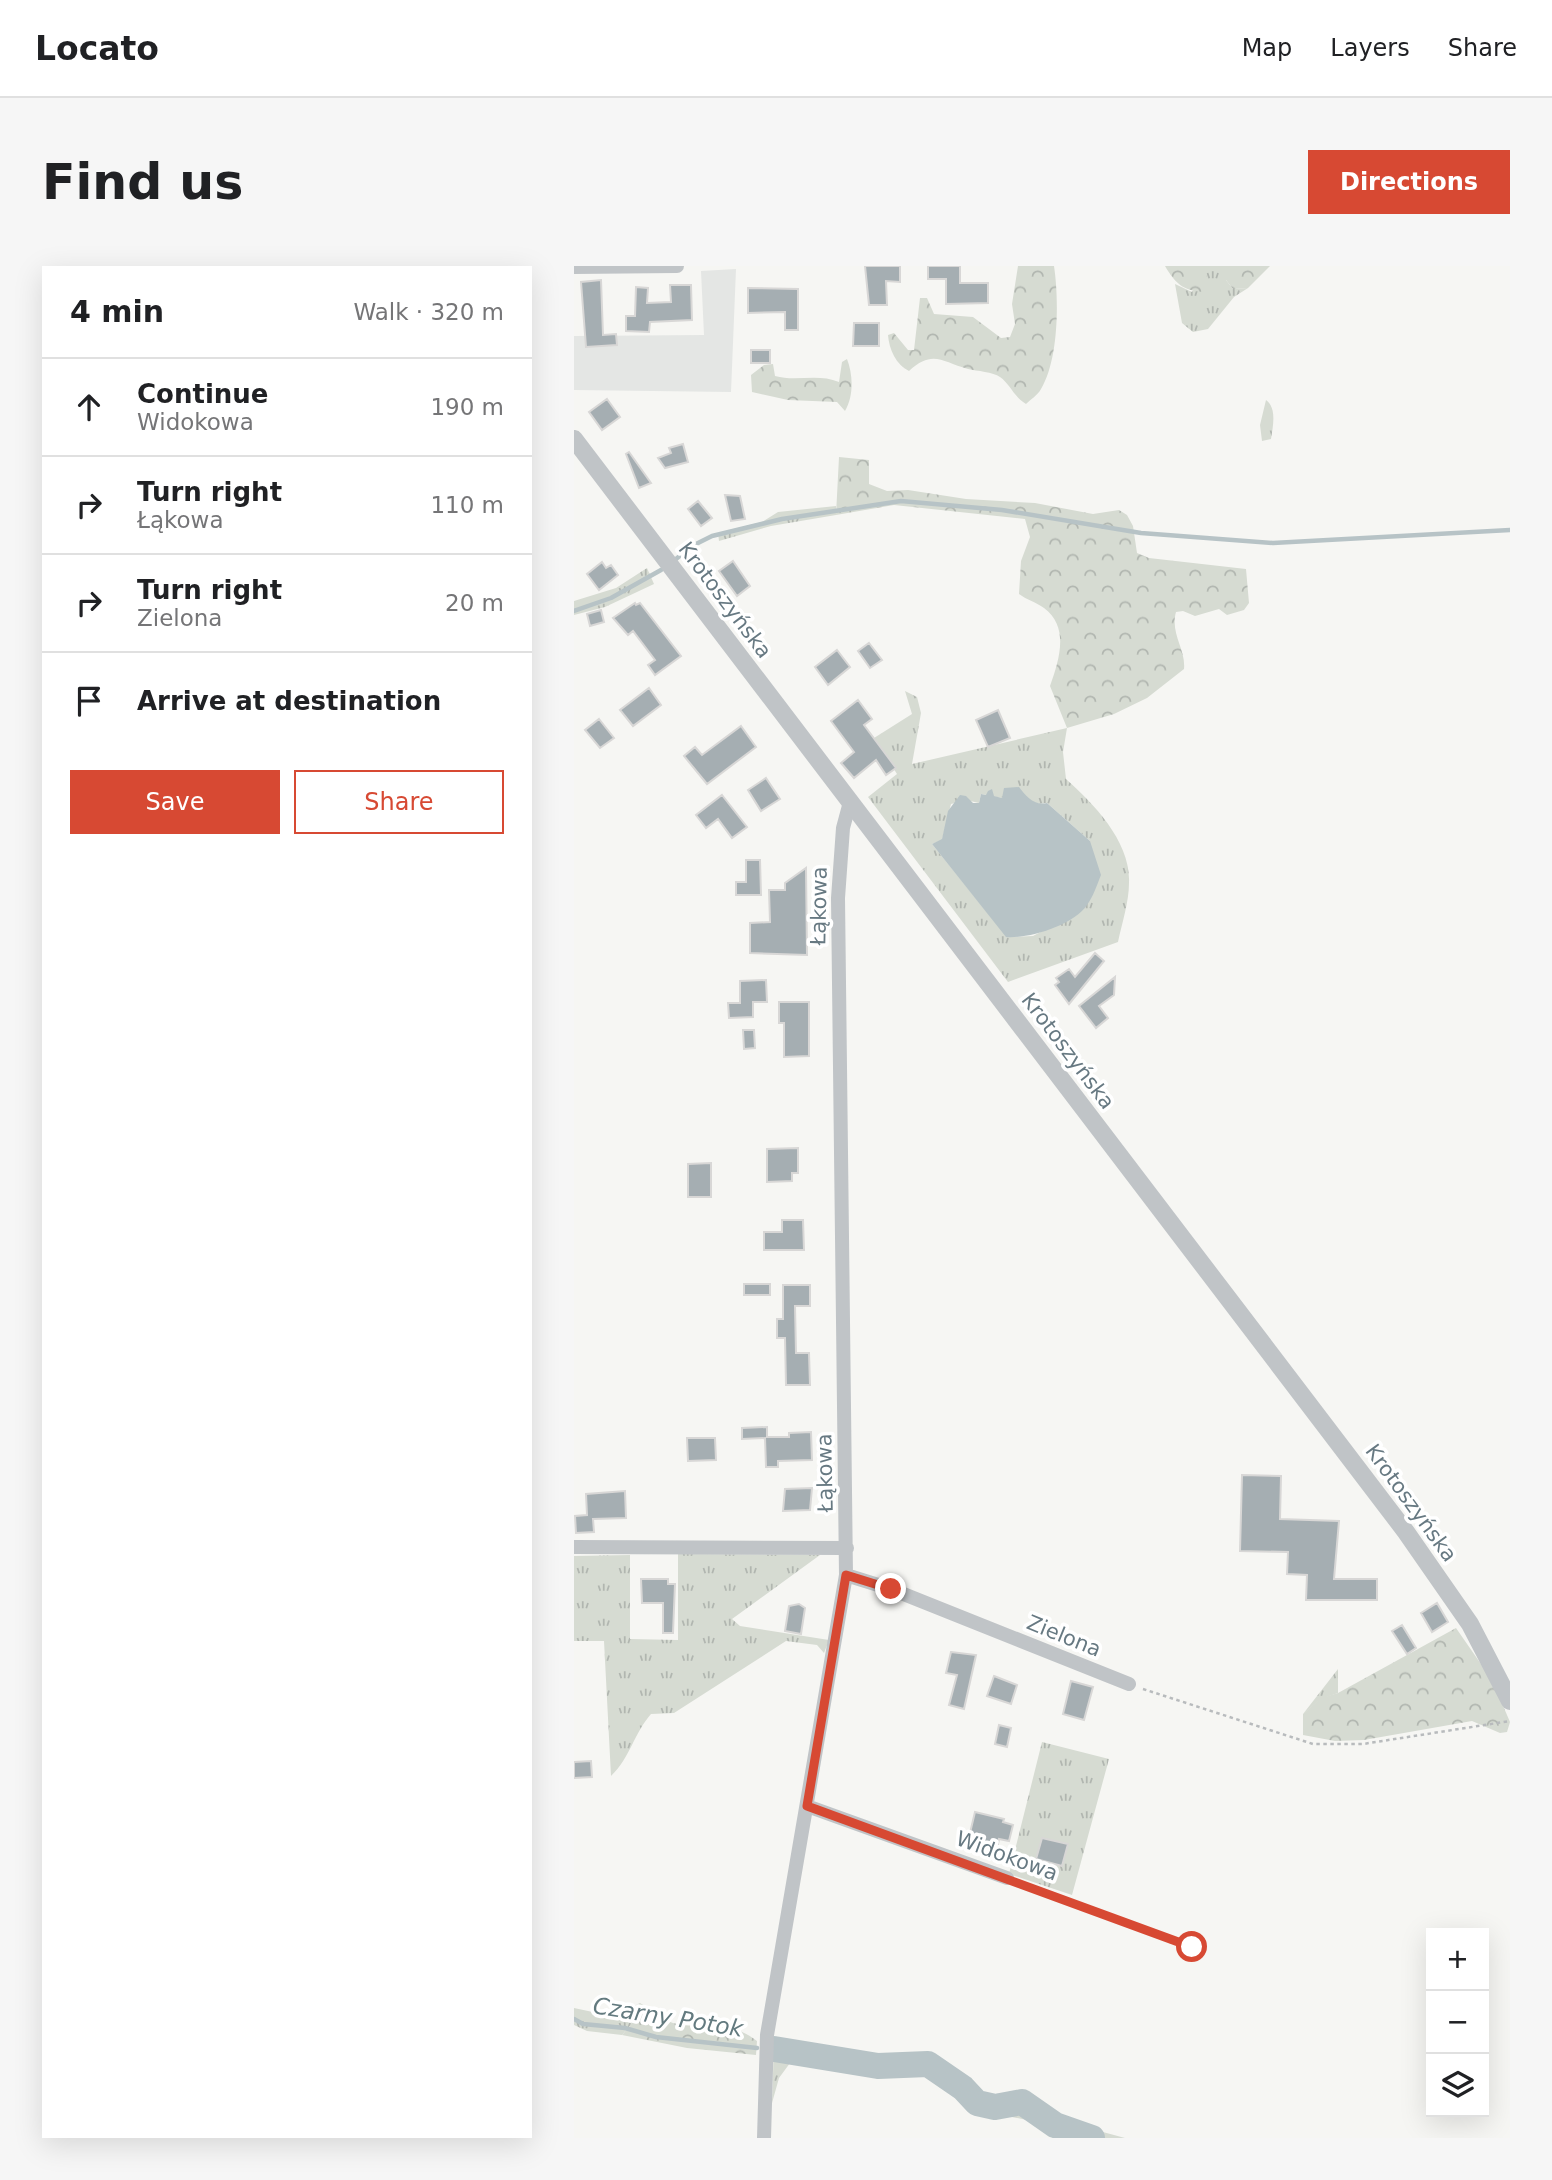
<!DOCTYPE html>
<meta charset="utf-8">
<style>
:root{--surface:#fff;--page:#f6f6f6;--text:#202124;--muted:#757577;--line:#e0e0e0;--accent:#d74933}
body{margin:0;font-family:"DejaVu Sans",sans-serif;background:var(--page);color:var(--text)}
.controls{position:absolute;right:21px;bottom:21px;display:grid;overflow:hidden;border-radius:0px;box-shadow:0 7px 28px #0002}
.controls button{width:63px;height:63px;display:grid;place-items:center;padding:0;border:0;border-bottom:2px solid var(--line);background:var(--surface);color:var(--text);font:35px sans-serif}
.stop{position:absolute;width:21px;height:21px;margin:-16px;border:5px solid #d74933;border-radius:50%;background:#fff}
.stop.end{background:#d74933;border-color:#fff;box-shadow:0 2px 7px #0008}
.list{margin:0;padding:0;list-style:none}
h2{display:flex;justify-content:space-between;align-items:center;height:91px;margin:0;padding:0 28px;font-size:30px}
h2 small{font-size:23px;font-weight:400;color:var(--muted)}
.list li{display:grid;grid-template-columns:46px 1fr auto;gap:21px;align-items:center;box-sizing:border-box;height:98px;padding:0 28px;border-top:2px solid var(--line)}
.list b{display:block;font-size:26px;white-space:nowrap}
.list p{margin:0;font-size:23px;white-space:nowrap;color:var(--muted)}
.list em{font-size:23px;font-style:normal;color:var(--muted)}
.actions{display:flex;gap:14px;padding:21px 28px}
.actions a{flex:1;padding:16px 0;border:2px solid var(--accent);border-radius:0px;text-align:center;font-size:24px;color:var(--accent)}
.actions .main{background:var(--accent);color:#fff}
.icon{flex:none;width:38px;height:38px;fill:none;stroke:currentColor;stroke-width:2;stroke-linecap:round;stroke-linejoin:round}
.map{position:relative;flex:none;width:936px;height:1872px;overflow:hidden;border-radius:0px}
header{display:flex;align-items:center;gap:42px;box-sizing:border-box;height:98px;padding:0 35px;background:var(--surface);border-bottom:2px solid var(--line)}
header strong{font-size:33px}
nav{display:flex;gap:38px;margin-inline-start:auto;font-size:24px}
.intro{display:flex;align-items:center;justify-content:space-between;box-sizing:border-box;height:168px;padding:0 42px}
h1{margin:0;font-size:49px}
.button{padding:18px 32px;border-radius:0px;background:var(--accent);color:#fff;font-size:24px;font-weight:700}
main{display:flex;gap:42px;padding:0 42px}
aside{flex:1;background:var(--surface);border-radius:0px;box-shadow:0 7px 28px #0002}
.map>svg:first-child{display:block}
.built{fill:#e4e6e4}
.grass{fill:url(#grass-tufts);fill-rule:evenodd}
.forest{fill:url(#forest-crowns)}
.water{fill:#b7c3c6}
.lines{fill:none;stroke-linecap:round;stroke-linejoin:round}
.stream{stroke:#b7c3c6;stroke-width:4.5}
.river{stroke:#b7c3c6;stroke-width:26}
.building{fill:#a5aeb2;stroke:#d8d7d6;stroke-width:2}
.path{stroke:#b8bbbd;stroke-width:2.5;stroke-dasharray:3.5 3.5;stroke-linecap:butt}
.minor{stroke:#c0c4c7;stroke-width:14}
.tertiary{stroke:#c0c4c7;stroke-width:18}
.route{stroke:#d74933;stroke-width:9}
.labels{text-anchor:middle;stroke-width:7;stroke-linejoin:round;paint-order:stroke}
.street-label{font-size:21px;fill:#677982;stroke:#fff}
.water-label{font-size:23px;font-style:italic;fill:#637a7f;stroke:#fff}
</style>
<header>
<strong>Locato</strong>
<nav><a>Map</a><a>Layers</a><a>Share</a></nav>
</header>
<div class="intro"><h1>Find us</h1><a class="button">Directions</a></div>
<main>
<aside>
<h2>4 min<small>Walk · 320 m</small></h2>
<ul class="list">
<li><svg class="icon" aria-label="ahead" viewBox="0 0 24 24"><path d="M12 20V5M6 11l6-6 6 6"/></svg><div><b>Continue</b><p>Widokowa</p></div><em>190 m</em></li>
<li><svg class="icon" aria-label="right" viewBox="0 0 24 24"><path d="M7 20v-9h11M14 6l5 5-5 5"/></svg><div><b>Turn right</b><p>Łąkowa</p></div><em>110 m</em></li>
<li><svg class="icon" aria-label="right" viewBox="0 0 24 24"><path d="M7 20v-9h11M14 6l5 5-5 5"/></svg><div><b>Turn right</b><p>Zielona</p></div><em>20 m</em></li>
<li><svg class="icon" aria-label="arrive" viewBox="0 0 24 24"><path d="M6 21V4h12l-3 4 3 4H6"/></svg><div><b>Arrive at destination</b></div></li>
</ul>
<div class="actions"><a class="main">Save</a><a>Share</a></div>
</aside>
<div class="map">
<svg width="936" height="1872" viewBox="0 0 936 1872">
<defs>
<pattern id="grass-tufts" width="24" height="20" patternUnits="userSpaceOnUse" patternTransform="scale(1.75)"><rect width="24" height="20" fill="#d6dbd2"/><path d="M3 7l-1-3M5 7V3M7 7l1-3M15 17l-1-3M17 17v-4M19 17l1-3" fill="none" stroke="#b1b6b0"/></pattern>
<pattern id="forest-crowns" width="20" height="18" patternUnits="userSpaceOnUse" patternTransform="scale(1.75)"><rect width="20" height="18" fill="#d6dbd2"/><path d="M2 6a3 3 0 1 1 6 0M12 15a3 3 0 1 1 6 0" fill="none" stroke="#b1b6b0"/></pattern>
</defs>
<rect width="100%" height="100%" fill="#f6f6f3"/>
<path class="built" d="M162,3L157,126L0,124V70L130,69L127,5Z"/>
<path class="grass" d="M632,0H652V14L659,23L674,22L660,31L634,63L619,66L608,57L601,18L618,26Z
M692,134C703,142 699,160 697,173L688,175L686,159Z
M262,240V249L197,260L145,275L144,267L188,256L204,246Z
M73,302L80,318L31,341L0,349V335L42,322Z
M331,425L343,431L347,447L338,498L493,462L489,486L492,513C520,538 557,576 555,617C555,636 548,657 544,676L434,716L294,531L323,508L300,472L338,448ZM431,527L466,538L473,537L516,575L478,660L459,670L433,671L358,578L368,574L377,538L392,534L405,537L407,528L428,532Z
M104,1288L246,1289L158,1353L166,1360L255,1374L250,1387L243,1379L212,1375L100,1447L77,1448C60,1467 56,1492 37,1510L30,1375H0V1290L56,1289V1373L104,1374Z
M764,1403V1427L747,1433L729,1448Z
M468,1476L535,1493L498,1629L435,1608Z
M58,1741L59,1756L48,1769L13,1765L0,1759V1742L47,1752Z
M200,1778L360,1793L406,1831L432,1833L444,1829L481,1853L551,1872H491L463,1856L392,1842L370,1821L340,1805H288L216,1797L205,1812L198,1837Z"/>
<path class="forest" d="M444,0H480C485,33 485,93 467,123C464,129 456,134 452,138C440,131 436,118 426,111C419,106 403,105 394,103C368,96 359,83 335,105C322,99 315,83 314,69L320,67L334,84H340L346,32H353L360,48L399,51L427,72L436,71L441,58L438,38Z
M591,0H632L634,26C611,26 602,19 591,0Z
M652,0H696L674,22L659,23L652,14Z
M273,93C279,108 280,130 271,145L263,136L214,134L178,126L177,109L190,99L199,98L201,110C222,116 244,107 265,116L268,96Z
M265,191L295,194V218L313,225L334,224L392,233L461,237L519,248L545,244L553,249L559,260L563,287L575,292L672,303L675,337L670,344L653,349L645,343L621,350L609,345L602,346C596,368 612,383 610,403L573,432L540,448L493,462L476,420C485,395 496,361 470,342C462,336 453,334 445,328L447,295L456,271L451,253L320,239L262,249Z
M882,1362L918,1414L936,1456L933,1466L926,1467L898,1455L790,1474L761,1475L729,1469V1448L747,1432L764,1427Z
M66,1737C76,1743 88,1754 99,1757C131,1765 153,1752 183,1775L182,1789L113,1782L48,1769L59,1756L58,1741Z"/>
<path class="water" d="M445,521C452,530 460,540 473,537L516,575L527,609C523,619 519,631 513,639C500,659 455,673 432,671L358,578L368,573L374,545L386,529L392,530L399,537H405L407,528L412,529L414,525L418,523L420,530L428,532L430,522Z"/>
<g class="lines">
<path class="stream" d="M102,293L118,280L138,270L208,253L327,235L428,244L567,267L699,277L936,264
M0,345L37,332L87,304
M0,1753L9,1758L51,1762L82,1771L183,1782"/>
<path class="river" d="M200,1783L304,1800L354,1798L389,1822L403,1837L421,1841L448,1836L481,1859L518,1872"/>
</g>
<path class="building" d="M291,0H326V16L312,15L313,39H295Z
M354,0H386V17H414V37L372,38V13H354Z
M27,14L29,69L42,68L43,79L12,81L7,16Z
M96,19H117L118,54L76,56L75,66L52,65V50H61L62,21L74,22L73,37L97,36Z
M174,22L224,23V64H211V46L174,47Z
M280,57H305V80H279Z
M177,84H196V97H177Z
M33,133L46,151L28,164L15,146Z
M109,178L114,196L91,202L84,192L97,187L95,182Z
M55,186L77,217L65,222L52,188Z
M151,229L166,230L171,253L157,255Z
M124,235L138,252L127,260L114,243Z
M159,295L176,320L163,330L145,305Z
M28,296L32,302L37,299L44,309L25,324L13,308Z
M61,337L62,339L66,337L107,390L81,409L74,399L81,394L59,365L54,369L39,352Z
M27,344L30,356L16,360L13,348Z
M295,377L308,394L296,402L284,385Z
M263,384L276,401L254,419L241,401Z
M75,422L87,439L59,460L46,444Z
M284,434L298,453L290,459L322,502L312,509L302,494L280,512L267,497L280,486L257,455Z
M424,444L436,472L414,481L402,454Z
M25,453L40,472L26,482L11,464Z
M167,460L182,481L133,518L110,490L121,481L128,489Z
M192,512L206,533L187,545L174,524Z
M148,529L173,561L158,572L144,553L132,562L122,549Z
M172,594H186L187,629H162V616H172Z
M232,602L233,689L176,687V657L196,656L195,624H211V617Z
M521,687L530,695L495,738L481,719L485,716L482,712L495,703L501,711Z
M541,711L540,729L525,740L534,752L522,762L505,740Z
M192,714L193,736H179V751L155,752L154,737H166V715Z
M205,736H235V790L210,791V757H205Z
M169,764H180L181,782L170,783Z
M224,882V907H218V915L193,916V883Z
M137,897V931H114V898Z
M208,954H229L230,984H190V966H208Z
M170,1018H196V1029H170Z
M209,1019H236V1040H221L222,1087H235L236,1119H212L211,1072H203V1053H209Z
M193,1161V1171H215V1167L237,1166L238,1194L204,1195V1201H192L191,1172L168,1173V1162Z
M113,1172H141L142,1194L114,1195Z
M668,1209L707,1210L706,1253L765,1255L760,1313H803V1334H732L733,1309L713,1308L714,1286L666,1285Z
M238,1222L236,1244L209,1245L211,1223Z
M51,1225L52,1252L19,1253L20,1266L2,1267L1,1250L13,1249L12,1228Z
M67,1313H94V1318H101L99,1367H89V1337H68Z
M863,1337L874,1356L858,1366L847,1347Z
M225,1338L231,1342L227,1368L211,1365L215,1340Z
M828,1359L842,1382L833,1388L818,1365Z
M377,1386L402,1389L390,1443L375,1439L383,1409L372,1407Z
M420,1410L443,1419L437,1438L413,1430Z
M497,1415L519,1421L510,1454L489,1448Z
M425,1459L437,1462L433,1481L421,1478Z
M17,1495L18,1511L0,1512V1496Z
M401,1546L430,1553L429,1556L439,1559L435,1575L425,1573L424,1578L416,1576V1578L395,1571Z
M468,1572L494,1578L488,1600L462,1593Z"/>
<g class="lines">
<path class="path" d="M569,1423L739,1478H789L936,1455
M447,1617L618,1681"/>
<path class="minor" d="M0,1L103,0
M0,1281L273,1282
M272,1309L317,1323L555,1418
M233,1540L433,1612
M190,1872L193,1769L272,1309L264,632L269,562L276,536"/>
<path class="tertiary" d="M0,173L832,1266L896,1358L936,1435"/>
</g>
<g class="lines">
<path class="route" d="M317,1323L272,1309L233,1540L618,1681"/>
</g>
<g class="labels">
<g class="street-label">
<text transform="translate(151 334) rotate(53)" y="7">Krotoszyńska</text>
<text transform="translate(245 640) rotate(-89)" y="7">Łąkowa</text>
<text transform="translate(494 785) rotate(53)" y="7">Krotoszyńska</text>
<text transform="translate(251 1207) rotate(-91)" y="7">Łąkowa</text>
<text transform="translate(837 1237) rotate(54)" y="7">Krotoszyńska</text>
<text transform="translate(490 1370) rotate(22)" y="7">Zielona</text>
<text transform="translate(433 1590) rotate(20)" y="7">Widokowa</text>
</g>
<g class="water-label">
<text transform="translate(94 1751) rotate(9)" y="8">Czarny Potok</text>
</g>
</g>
</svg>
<div class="controls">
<button>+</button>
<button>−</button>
<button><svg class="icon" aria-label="layers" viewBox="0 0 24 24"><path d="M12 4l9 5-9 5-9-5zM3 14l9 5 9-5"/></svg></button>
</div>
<div class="stop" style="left:618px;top:1681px"></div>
<div class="stop end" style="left:317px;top:1323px"></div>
</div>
</main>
